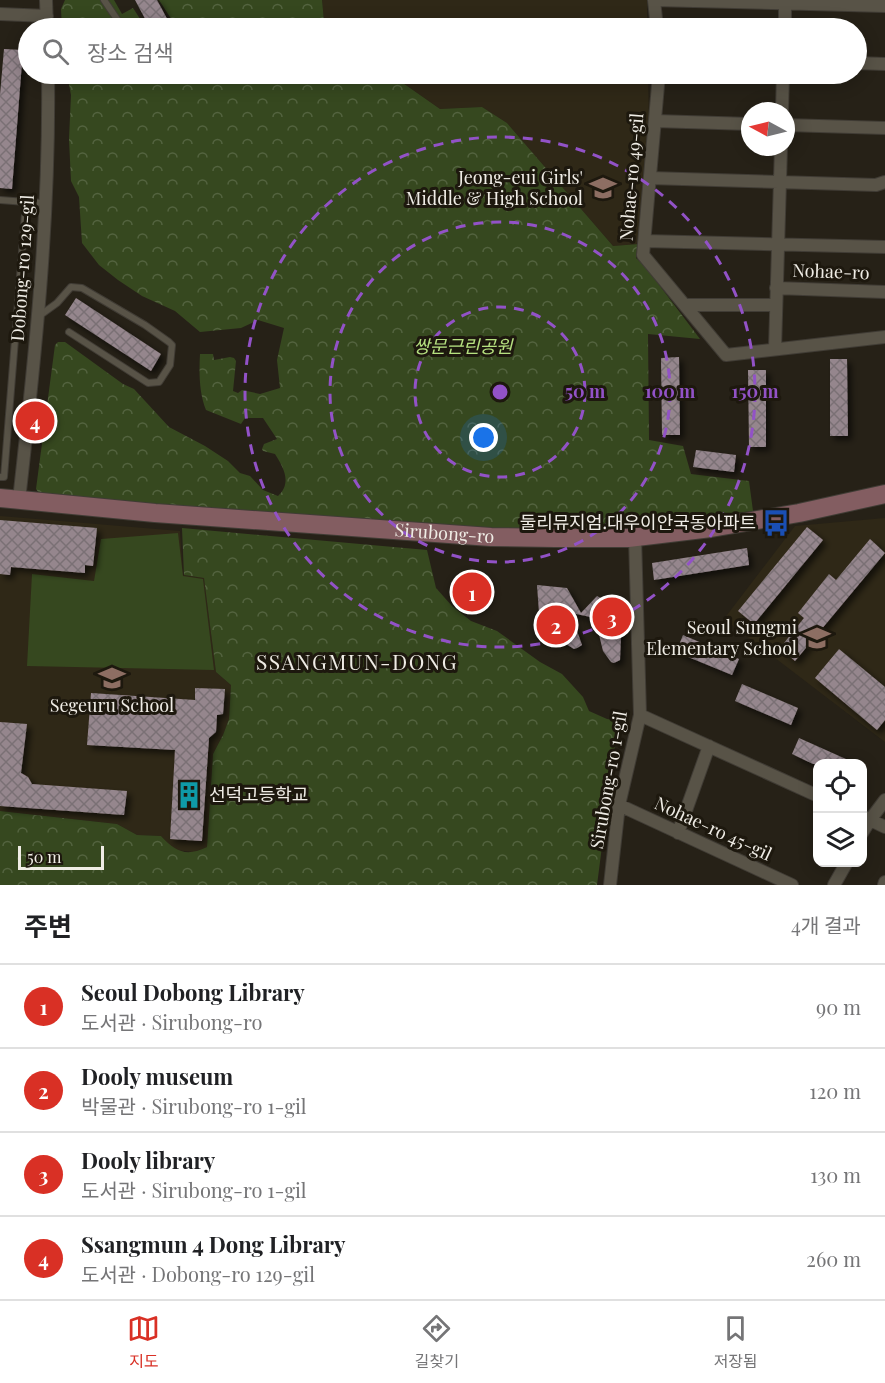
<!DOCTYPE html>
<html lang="ko">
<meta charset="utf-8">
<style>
:root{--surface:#fff;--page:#f6f6f6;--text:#202124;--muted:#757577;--line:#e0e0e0;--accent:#d93025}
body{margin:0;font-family:"Playfair Display","Noto Sans KR",serif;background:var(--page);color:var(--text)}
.controls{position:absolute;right:18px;bottom:18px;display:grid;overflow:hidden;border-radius:12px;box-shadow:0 3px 15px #0003}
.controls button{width:54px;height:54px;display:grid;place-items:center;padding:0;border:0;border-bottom:2px solid var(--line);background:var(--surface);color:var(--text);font:30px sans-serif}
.compass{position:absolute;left:741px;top:102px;width:54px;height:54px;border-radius:50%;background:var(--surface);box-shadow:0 3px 15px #0003;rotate:277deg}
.scale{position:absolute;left:18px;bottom:15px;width:86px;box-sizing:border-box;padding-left:6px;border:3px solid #efece5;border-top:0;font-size:16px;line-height:21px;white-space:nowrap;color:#efece5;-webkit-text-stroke:4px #1d180e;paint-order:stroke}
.you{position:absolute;left:484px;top:438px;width:21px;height:21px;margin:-15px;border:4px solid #fff;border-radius:50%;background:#1a73e8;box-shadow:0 0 0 9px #1a73e833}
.badge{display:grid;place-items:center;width:39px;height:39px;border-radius:50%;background:var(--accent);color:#fff;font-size:20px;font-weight:700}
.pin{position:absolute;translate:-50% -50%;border:3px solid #fff;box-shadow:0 2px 6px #0006}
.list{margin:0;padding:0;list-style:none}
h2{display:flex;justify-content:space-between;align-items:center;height:78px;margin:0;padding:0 24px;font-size:26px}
h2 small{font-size:20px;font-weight:400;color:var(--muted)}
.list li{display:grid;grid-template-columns:39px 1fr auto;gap:18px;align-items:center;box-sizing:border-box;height:84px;padding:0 24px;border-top:2px solid var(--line)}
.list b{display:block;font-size:22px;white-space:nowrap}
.list p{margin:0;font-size:20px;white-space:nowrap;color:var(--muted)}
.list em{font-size:20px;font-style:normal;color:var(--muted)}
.icon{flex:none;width:33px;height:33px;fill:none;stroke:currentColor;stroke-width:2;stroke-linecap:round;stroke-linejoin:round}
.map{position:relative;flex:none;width:885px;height:885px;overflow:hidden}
.search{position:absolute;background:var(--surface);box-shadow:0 3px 15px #0003;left:18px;right:18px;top:18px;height:66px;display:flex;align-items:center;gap:15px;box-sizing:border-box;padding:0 21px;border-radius:33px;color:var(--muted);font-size:22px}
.sheet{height:414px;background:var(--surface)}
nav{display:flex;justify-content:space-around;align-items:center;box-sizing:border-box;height:84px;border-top:2px solid var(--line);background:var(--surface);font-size:16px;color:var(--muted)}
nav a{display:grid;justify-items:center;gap:3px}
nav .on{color:var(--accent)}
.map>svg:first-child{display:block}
.built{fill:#2f2817}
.forest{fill:url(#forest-crowns)}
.pitch{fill:#36481f}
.building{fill:url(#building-cross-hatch);filter:url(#shadow)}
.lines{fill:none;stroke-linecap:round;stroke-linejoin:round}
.lane-casing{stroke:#403c35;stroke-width:8}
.street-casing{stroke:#403c35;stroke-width:14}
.secondary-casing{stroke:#403c35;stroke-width:20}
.lane{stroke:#585347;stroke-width:6}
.street{stroke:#585347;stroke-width:12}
.secondary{stroke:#835d61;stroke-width:18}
.ring{fill:none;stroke:#9252c7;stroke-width:3;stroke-dasharray:10 8}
.labels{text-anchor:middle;stroke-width:6;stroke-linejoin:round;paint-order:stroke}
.street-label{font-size:18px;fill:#efece5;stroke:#1d180e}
.poi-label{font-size:18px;fill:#efece5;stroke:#1d180e;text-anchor:end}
.park-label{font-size:18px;font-style:italic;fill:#b6e180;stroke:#1d180e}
.quarter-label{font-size:21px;letter-spacing:1.5px;fill:#efece5;stroke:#1d180e}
.centre{fill:#9252c7;stroke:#1d180e;stroke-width:3}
.ring-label{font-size:18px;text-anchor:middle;font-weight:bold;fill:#9252c7;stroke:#1d180e;stroke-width:6;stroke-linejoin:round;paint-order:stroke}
</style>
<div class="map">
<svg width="885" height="885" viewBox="0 0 885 885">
<defs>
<pattern id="forest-crowns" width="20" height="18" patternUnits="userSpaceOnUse" patternTransform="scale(1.5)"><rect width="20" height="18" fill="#36481f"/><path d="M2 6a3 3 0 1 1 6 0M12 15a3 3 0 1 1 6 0" fill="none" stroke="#53633f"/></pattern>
<pattern id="building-cross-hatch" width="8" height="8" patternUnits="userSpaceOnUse" patternTransform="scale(1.5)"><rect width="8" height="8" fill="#95868d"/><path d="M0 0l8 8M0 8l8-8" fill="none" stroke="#7a7074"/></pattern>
<filter id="shadow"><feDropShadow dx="4" dy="4" stdDeviation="3" flood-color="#0009"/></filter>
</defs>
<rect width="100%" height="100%" fill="#262117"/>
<path class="built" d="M322,0H647V28H330L324,21Z
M390,74H648L649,131L639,244L613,246L507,123L482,107L440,109Z
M0,516L180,531L183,575L204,578L216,672L231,685L229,719L223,735L213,754L207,847L195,852L174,850L161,836L137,835L117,824L0,811Z
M885,518V742L724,619L795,526Z"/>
<path class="forest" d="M65,0H114L122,14L133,8L146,28H62L61,9Z
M159,0H322L324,21L330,28H177Z
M67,74H174L176,77L183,74H390L440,109L482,107L507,123L613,246L639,244L636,258L644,265L700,339L648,334L649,440L683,446L691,474L749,481L753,511L634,524L518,530L44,500L36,489L55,345L58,342H65L123,384L134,389L169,427L205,446L228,461L240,473L250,476L263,490L278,496C292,483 284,468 275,454L263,451L262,449L264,444L277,439L263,418H245L241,424L206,410C199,393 199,372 200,354H213L214,360L230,357L234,358L236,361L233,391L238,393L242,390L260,394L280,388L277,360L284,328L258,320L241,328L200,332L175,311L142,296L118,280L99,265L82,243L79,197L71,181L69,139L71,95Z
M182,528L427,550L436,588L452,606L471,621L497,631L540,662L562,674L583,697L589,711L607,719L620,721L614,753L597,885H0V811L117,824L137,835L161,836C176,852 186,857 207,847L213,754L223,735L229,719L231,685L216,672L204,578L184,575Z"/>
<path class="pitch" d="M178,533L183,576L203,579L214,670L27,666L32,574L94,581L101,539Z"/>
<path class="building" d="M135,0H157L172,28H150Z
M4,49L23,50L12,189L0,188V95Z
M76,298L161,354L151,371L65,315Z
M679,357L680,435H662L661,358Z
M830,359H847L848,436H830Z
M748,370H766V447H749Z
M696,450L736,455L734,472L693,467Z
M0,520L97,528L93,566L85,565V573L11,567L10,575L0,574Z
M807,527L823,540L754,624L738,611Z
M870,539L885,553L795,661L780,648L804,618L798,613L829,574L836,580Z
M747,548L749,565L654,580L652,563Z
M537,585L567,588L581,613L597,596L622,610L620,660L614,663L611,662L603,651L595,618L553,609L577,631L582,645L577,648L574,649L566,644L558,635L543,632L540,627Z
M683,635L739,659L732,675L676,652Z
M839,649L885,687V720L877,730L815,678Z
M742,684L798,708L791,725L735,701Z
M195,688L225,689L223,714L217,715L216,732L209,738L202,841L170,839L175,750L87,745L91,693L195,700Z
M0,722L27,724L21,773L28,777L32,784L127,791L124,815L0,806Z
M799,738L857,764H813L792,754Z"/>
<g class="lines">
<defs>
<path id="lane" d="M104,0L123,28
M0,200L26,202L4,477H0
M26,202L46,203
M39,316L57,303L71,287L82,288L145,325L169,342L172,345L170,365L159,382L148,383L69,332"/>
<path id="street" d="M46,0L47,28
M654,0L885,6
M654,0L657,28
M0,14L47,16
M785,28V0
M856,63L885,64
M659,74L643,255L726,355L885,337
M782,111L783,74
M655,121L750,124
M786,125L885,128
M650,178L876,185L885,182
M645,241L885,247
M776,288L885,292
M685,305H776
M775,349L781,147
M19,500C35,358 50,217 48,74
M640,715L818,796
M619,805L792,885
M864,817L885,827
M678,833L709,746
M862,833L870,820L885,800
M610,885L619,805L640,715L635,537
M834,885L847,862
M884,885L885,882"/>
<g id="secondary">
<path id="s1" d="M0,498L155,513L491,537L555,538H628L711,528L799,513L885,494"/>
</g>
</defs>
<use href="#lane" class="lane-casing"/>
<use href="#street" class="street-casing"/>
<use href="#secondary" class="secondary-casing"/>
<use href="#lane" class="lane"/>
<use href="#street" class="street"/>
<use href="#secondary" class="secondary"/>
</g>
<g class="ring">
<circle cx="500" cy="392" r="85"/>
<circle cx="500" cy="392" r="170"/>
<circle cx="500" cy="392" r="255"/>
</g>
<defs>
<symbol id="school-bare" viewBox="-9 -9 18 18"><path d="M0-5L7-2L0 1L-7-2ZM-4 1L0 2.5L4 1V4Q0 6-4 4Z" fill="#8d6e63" stroke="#1d180e" stroke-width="2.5" paint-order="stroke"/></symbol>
<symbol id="bus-bare" viewBox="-9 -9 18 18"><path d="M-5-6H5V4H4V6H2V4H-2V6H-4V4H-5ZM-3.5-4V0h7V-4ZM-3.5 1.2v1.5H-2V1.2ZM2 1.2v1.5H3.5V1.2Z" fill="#1a4fb4" stroke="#1d180e" stroke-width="2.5" paint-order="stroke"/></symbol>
<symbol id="building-bare" viewBox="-9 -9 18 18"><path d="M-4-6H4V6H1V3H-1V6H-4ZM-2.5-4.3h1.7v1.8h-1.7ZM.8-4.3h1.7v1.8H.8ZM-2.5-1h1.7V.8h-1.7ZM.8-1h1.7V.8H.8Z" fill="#0f9aa8" stroke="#1d180e" stroke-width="2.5" paint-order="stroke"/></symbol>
</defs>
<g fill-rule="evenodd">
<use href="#school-bare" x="584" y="169" width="38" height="38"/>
<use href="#bus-bare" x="757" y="504" width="38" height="38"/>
<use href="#school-bare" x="798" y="619" width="38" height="38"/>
<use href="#school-bare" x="93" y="659" width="38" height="38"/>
<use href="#building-bare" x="170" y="776" width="38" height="38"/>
</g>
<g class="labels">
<g class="street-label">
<text transform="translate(632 177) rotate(-85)" y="6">Nohae-ro 49-gil</text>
<text transform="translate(23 268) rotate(-86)" y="6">Dobong-ro 129-gil</text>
<text transform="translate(831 272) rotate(2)" y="6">Nohae-ro</text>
<text dy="6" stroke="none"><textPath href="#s1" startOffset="446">Sirubong-ro</textPath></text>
<text transform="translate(609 780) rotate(-80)" y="6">Sirubong-ro 1-gil</text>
<text transform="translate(713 829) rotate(25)" y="6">Nohae-ro 45-gil</text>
</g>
<g class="poi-label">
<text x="583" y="184">Jeong-eui Girls'<tspan x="583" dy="21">Middle &amp; High School</tspan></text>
<text x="756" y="529">둘리뮤지엄.대우이안국동아파트</text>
<text x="797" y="634">Seoul Sungmi<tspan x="797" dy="21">Elementary School</tspan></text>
<text x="112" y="712" text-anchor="middle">Segeuru School</text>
<text x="209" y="801" text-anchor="start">선덕고등학교</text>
</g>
<g class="park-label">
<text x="463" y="353">쌍문근린공원</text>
</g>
<g class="quarter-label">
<text x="357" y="670">SSANGMUN-DONG</text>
</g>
</g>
<circle cx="500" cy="392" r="9" class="centre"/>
<g class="ring-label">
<text x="585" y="398">50 m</text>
<text x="670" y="398">100 m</text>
<text x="755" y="398">150 m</text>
</g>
</svg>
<div class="controls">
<button><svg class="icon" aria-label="locate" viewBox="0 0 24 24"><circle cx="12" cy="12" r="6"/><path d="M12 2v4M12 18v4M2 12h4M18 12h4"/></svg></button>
<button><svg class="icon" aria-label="layers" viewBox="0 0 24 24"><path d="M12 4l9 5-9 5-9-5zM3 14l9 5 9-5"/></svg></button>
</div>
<svg class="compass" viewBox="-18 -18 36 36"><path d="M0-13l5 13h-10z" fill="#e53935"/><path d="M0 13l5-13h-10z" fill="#757577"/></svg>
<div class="scale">50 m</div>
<div class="you"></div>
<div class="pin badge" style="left:472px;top:592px">1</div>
<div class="pin badge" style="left:556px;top:625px">2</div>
<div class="pin badge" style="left:612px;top:617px">3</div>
<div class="pin badge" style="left:35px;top:421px">4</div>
<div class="search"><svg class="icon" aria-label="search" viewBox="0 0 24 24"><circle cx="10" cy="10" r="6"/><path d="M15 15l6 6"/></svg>장소 검색</div>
</div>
<section class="sheet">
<h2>주변<small>4개 결과</small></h2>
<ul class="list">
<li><span class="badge">1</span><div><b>Seoul Dobong Library</b><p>도서관 · Sirubong-ro</p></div><em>90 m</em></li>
<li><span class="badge">2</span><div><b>Dooly museum</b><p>박물관 · Sirubong-ro 1-gil</p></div><em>120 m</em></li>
<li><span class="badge">3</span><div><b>Dooly library</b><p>도서관 · Sirubong-ro 1-gil</p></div><em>130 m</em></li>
<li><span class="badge">4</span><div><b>Ssangmun 4 Dong Library</b><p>도서관 · Dobong-ro 129-gil</p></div><em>260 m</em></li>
</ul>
</section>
<nav>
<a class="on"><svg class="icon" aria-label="map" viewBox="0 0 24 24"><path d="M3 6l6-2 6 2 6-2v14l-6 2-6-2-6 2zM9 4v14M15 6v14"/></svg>지도</a>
<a><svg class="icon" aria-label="directions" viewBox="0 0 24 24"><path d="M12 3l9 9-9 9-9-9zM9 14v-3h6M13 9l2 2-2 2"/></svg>길찾기</a>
<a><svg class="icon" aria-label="saved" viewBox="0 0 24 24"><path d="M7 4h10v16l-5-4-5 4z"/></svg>저장됨</a>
</nav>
